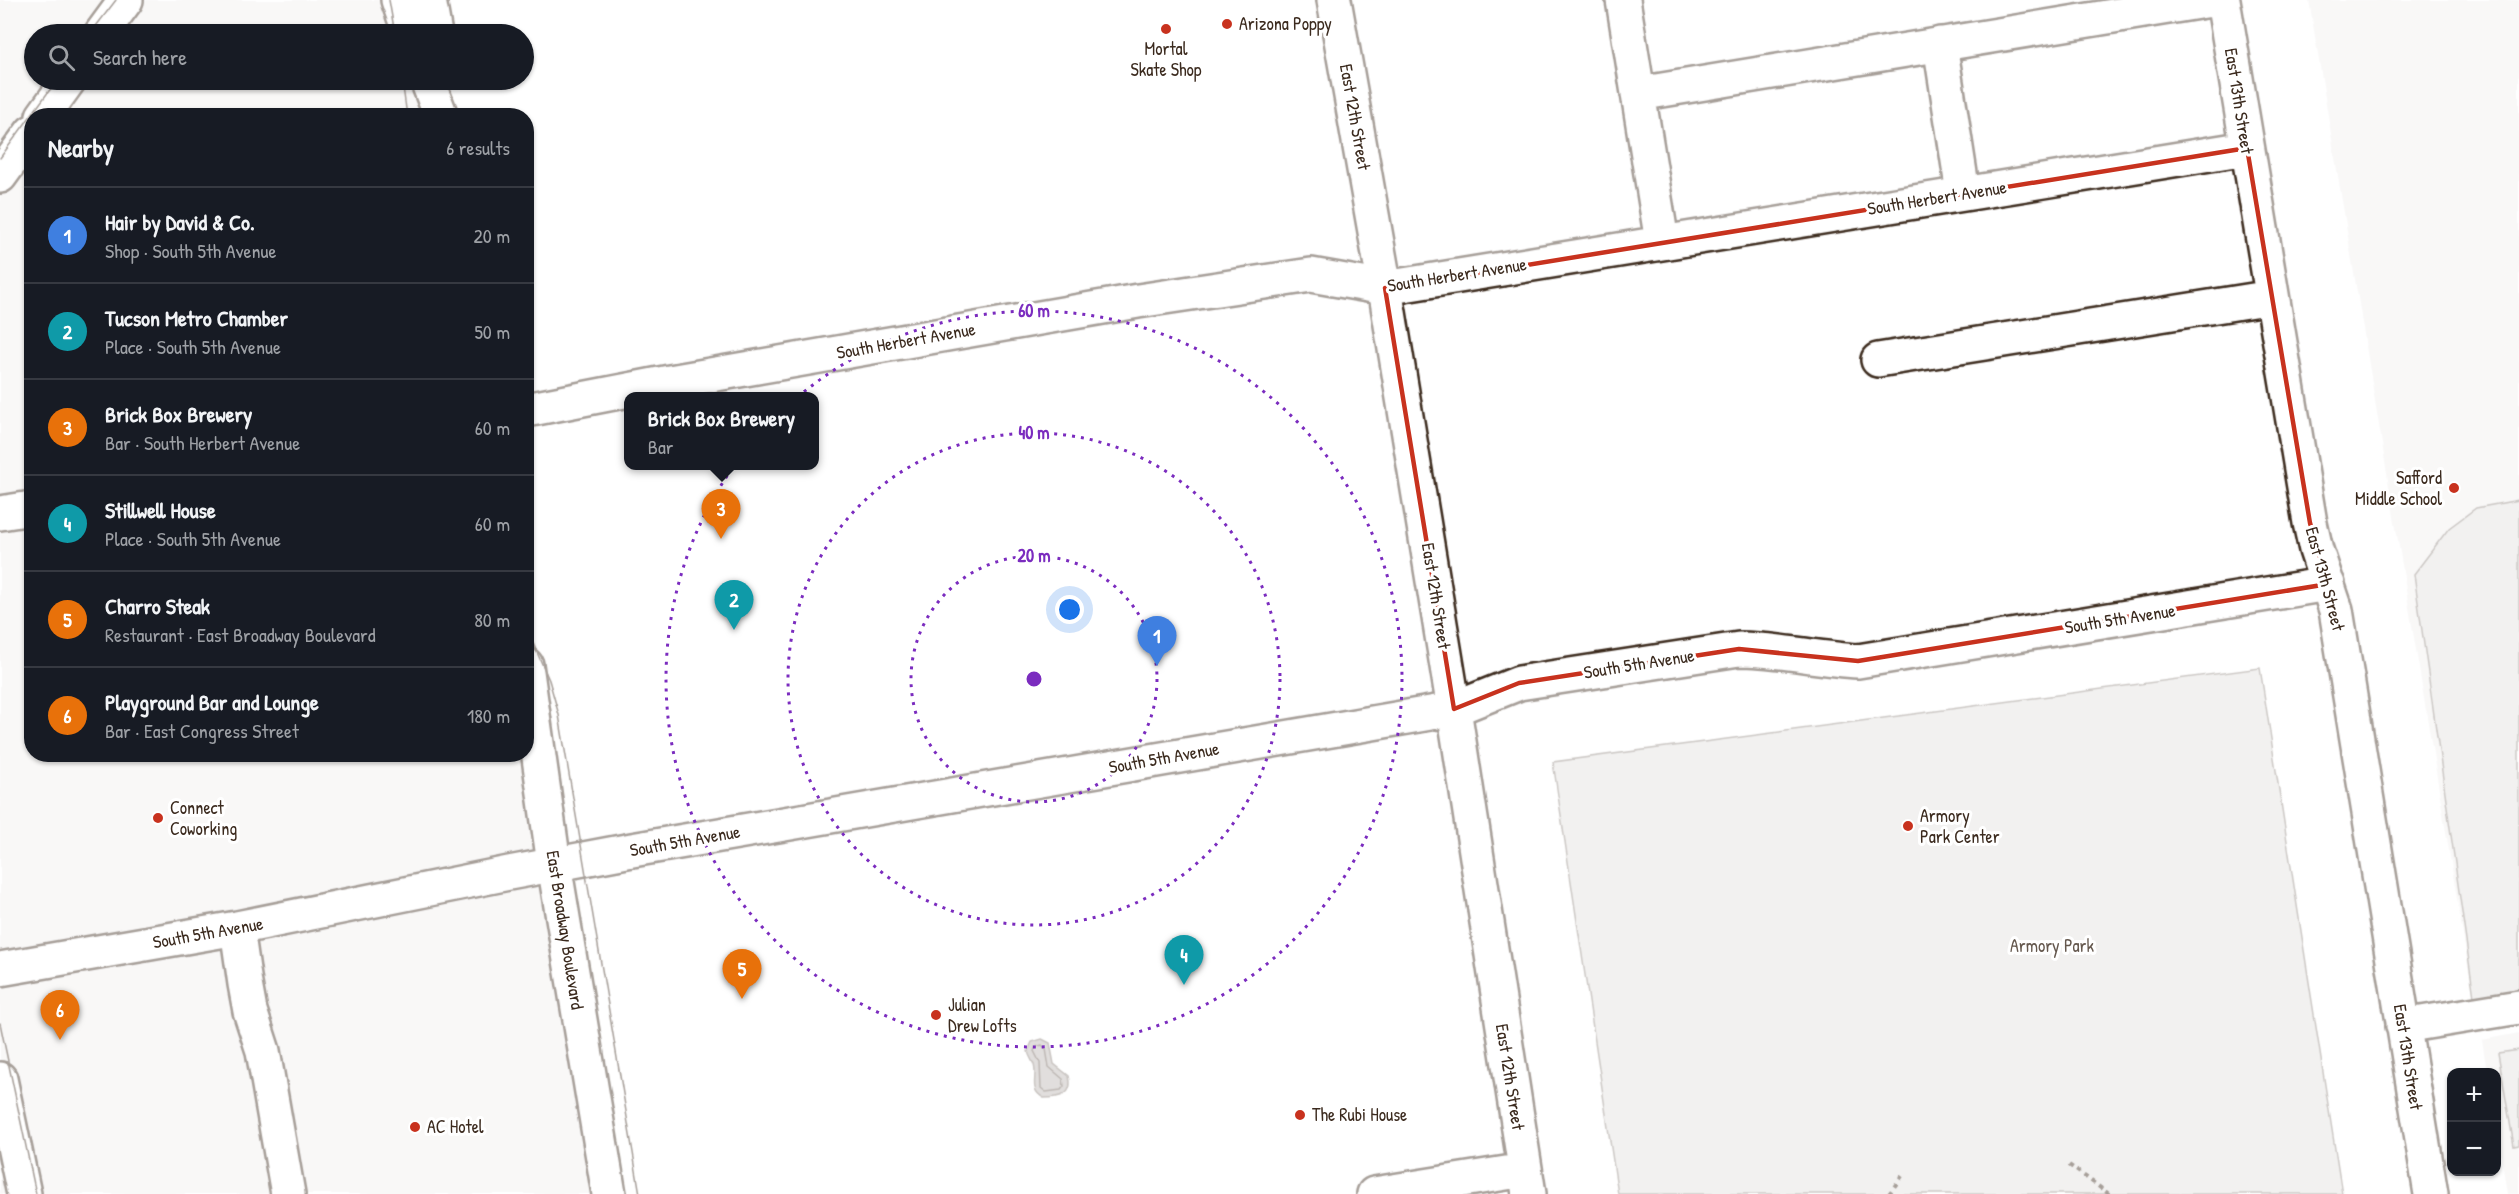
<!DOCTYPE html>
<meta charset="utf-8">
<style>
:root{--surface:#171b24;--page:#20242c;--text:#f1f3f6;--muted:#9ea1a6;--line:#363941;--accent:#8c9099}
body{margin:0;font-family:"Patrick Hand",sans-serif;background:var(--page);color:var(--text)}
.controls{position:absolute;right:18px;bottom:18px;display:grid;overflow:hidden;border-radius:12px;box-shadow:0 2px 4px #0004}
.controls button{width:54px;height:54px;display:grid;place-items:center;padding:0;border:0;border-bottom:2px solid var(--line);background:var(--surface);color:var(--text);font:30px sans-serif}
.you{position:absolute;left:1070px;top:610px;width:21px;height:21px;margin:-15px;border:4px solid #fff;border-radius:50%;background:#1a73e8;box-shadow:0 0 0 9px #1a73e833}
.badge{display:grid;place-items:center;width:39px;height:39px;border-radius:50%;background:var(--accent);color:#fff;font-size:20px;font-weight:700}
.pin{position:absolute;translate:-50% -50px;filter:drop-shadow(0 2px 3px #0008)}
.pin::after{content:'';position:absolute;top:32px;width:21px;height:18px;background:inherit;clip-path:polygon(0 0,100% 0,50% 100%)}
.popup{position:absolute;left:624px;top:392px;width:195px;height:78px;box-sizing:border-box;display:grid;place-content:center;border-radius:12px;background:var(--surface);filter:drop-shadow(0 2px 4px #0005);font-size:20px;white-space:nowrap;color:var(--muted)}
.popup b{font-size:22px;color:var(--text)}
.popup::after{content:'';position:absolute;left:50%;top:100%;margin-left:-12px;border:12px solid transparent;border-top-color:var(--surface)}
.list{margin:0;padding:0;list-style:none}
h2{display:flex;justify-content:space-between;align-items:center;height:78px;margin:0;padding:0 24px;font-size:26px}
h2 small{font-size:20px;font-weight:400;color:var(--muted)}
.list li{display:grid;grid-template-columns:39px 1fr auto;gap:18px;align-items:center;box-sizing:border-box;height:96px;padding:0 24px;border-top:2px solid var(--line)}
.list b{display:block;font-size:22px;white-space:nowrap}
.list p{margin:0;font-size:20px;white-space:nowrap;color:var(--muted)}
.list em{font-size:20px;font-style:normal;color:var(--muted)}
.icon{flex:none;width:33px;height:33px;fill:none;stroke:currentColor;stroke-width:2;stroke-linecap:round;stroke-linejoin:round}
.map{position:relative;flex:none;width:2519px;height:1194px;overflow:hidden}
.search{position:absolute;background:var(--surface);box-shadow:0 2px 4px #0004;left:24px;top:24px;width:510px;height:66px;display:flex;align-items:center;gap:15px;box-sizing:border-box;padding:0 21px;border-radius:33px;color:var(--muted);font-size:22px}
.panel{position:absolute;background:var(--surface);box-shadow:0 2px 4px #0004;left:24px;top:108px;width:510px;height:654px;border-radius:24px}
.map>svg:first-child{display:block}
.built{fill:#f1efee}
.green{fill:#e2e0de;stroke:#8e857e;stroke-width:1.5}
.water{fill:#bcb6b3;stroke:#887e77;stroke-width:1.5}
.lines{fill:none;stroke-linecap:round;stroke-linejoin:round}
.shore{stroke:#6f625a;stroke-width:1.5}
.minor-casing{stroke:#3b2a1e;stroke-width:38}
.major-casing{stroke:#3b2a1e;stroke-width:38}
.path{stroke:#3b2a1e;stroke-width:4;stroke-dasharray:4.5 4.5;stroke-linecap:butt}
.minor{stroke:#fff;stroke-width:33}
.major{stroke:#fff;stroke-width:33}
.tram{stroke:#3b2a1e;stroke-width:1.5}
.marked{fill:none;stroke:#c8321e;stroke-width:4.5;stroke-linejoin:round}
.ring{fill:none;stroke:#7b2cbf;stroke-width:3;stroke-dasharray:3 6}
.poi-dot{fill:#c8321e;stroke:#fff;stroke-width:2}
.labels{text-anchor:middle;stroke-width:6;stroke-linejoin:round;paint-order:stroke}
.poi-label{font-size:18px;fill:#3b2a1e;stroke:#fff;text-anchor:start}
.street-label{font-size:18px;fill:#3b2a1e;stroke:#fff}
.park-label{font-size:18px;fill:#65584e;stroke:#fff}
.centre{fill:#7b2cbf;stroke:#fff;stroke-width:3}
.ring-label{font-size:18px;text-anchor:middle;font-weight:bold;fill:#7b2cbf;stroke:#fff;stroke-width:6;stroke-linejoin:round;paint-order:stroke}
</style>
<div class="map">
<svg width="2519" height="1194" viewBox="0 0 2519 1194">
<rect width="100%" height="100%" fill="#fff"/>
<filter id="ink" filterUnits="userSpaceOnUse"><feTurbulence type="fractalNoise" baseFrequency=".0167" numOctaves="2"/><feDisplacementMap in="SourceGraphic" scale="12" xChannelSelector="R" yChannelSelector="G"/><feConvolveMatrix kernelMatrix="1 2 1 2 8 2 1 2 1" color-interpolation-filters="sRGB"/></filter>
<g filter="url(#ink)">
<path class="built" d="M0,0H429L435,34H34V80H441L447,115L32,116V754H526L527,629L552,814L616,1194H0Z
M2309,0H2519V976L2471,984Z
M2519,1033V1194H2507L2497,1128L2496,1072H2487L2482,1040Z"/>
<path class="green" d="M2519,500V989L2474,997L2414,574L2449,528L2476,508Z
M2260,668L2342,1194H1618L1553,762Z
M2519,1050V1145L2514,1146L2498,1053Z"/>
<path class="water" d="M1042,1039L1050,1043L1054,1064L1069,1076C1074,1095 1060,1098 1044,1098C1028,1090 1038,1078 1034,1065C1032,1059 1029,1057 1028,1051L1032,1042Z"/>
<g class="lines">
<path class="shore" d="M1042,1045L1046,1049L1049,1067L1063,1079L1064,1086L1061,1090L1046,1092L1041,1088L1040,1063L1034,1051L1036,1047Z"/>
<defs>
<path id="minor" d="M1334,0L1385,288L1454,709L1529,1194
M1623,0L1662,242
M2223,0L2310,523L2316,550L2336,610L2431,1194
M1940,44L1963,193
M1638,94L2211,0
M1878,360L2272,297
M526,410L670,382L1138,301L1311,275L1385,288L2247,148
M0,513L32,508
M237,928L245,984L250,1011L263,1051L288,1194
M0,969L237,928L509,873L632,850L1454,709L1519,683L1739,649C1779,649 1818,659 1858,661L2328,584
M2403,1026L2519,1007
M1374,1194L1525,1170"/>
<path id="major" d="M398,0L410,34
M429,0L435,34
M101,34L126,0
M427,80L441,116
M43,116L69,80
M0,176L32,132
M526,665L554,864L609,1194
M0,1079L24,1194"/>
</defs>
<use href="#minor" class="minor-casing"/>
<use href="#major" class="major-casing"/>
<path class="path" d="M2069,1165L2109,1194
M1889,1194L1902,1176"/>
<use href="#minor" class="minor"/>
<use href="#major" class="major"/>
<path class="tram" d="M389,0L395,34
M90,34L116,0
M402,80L407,116
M0,158L57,80
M526,627L549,680L559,715L640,1194
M0,1023L36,1194"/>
</g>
</g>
<path d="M0 0H2519V1194H0ZM2247,148L2310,523L2328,584L1858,661L1739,649L1519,683L1454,709L1385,288Z" fill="#fff" fill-opacity=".55" fill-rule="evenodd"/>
<path class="marked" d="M2247,148L2310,523L2328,584L1858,661L1739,649L1519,683L1454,709L1385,288Z"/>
<g class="ring">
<circle cx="1034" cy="679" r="123"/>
<circle cx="1034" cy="679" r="246"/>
<circle cx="1034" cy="679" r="368"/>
</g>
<g class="poi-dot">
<circle cx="1227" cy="24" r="6"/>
<circle cx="1166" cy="29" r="6"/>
<circle cx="2454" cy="488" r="6"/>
<circle cx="158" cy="818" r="6"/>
<circle cx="1908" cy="826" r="6"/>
<circle cx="936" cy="1015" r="6"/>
<circle cx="1300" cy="1115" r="6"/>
<circle cx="415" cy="1127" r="6"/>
</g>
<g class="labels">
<g class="poi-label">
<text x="1239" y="30">Arizona Poppy</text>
<text x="1166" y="55" text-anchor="middle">Mortal<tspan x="1166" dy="21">Skate Shop</tspan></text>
<text x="2442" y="484" text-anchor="end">Safford<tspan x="2442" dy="21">Middle School</tspan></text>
<text x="170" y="814">Connect<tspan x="170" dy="21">Coworking</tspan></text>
<text x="1920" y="822">Armory<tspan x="1920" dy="21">Park Center</tspan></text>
<text x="948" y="1011">Julian<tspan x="948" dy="21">Drew Lofts</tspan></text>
<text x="1312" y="1121">The Rubi House</text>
<text x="427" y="1133">AC Hotel</text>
</g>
<g class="street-label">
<text transform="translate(2239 101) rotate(81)" y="6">East 13th Street</text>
<text transform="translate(1355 117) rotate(80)" y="6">East 12th Street</text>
<text transform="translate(1937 198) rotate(-9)" y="6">South Herbert Avenue</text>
<text transform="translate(1457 275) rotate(-9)" y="6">South Herbert Avenue</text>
<text transform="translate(906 341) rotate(-10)" y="6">South Herbert Avenue</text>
<text transform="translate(2325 579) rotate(75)" y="6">East 13th Street</text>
<text transform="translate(1436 596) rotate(81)" y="6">East 12th Street</text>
<text transform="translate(2120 619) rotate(-9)" y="6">South 5th Avenue</text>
<text transform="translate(1639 664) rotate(-9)" y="6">South 5th Avenue</text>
<text transform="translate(1164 758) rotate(-10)" y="6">South 5th Avenue</text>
<text transform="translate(685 841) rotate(-10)" y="6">South 5th Avenue</text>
<text transform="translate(565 930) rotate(81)" y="6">East Broadway Boulevard</text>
<text transform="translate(208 933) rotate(-10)" y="6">South 5th Avenue</text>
<text transform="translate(2408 1057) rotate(81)" y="6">East 13th Street</text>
<text transform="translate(1510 1077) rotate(81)" y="6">East 12th Street</text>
</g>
<g class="park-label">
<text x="2052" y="952">Armory Park</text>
</g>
</g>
<circle cx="1034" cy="679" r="9" class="centre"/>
<g class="ring-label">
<text x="1034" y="317">60 m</text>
<text x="1034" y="439">40 m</text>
<text x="1034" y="562">20 m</text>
</g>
</svg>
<div class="controls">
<button>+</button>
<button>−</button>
</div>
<div class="you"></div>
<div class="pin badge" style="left:1157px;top:666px;background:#3f7fe0">1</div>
<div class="pin badge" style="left:734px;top:630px;background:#0f9aa8">2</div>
<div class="pin badge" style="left:721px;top:539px;background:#e8710a">3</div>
<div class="popup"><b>Brick Box Brewery</b>Bar</div>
<div class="pin badge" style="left:1184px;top:985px;background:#0f9aa8">4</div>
<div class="pin badge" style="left:742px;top:999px;background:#e8710a">5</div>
<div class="pin badge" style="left:60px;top:1040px;background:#e8710a">6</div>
<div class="search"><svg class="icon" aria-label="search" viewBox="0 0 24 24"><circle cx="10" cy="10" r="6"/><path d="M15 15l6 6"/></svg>Search here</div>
<section class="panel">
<h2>Nearby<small>6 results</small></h2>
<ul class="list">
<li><span class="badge" style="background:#3f7fe0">1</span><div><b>Hair by David &amp; Co.</b><p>Shop · South 5th Avenue</p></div><em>20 m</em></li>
<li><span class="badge" style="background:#0f9aa8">2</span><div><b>Tucson Metro Chamber</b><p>Place · South 5th Avenue</p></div><em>50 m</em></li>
<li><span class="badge" style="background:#e8710a">3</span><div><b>Brick Box Brewery</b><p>Bar · South Herbert Avenue</p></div><em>60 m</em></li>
<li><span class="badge" style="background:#0f9aa8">4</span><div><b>Stillwell House</b><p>Place · South 5th Avenue</p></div><em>60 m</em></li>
<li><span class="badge" style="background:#e8710a">5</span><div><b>Charro Steak</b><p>Restaurant · East Broadway Boulevard</p></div><em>80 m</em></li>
<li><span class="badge" style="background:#e8710a">6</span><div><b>Playground Bar and Lounge</b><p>Bar · East Congress Street</p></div><em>180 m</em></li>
</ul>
</section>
</div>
